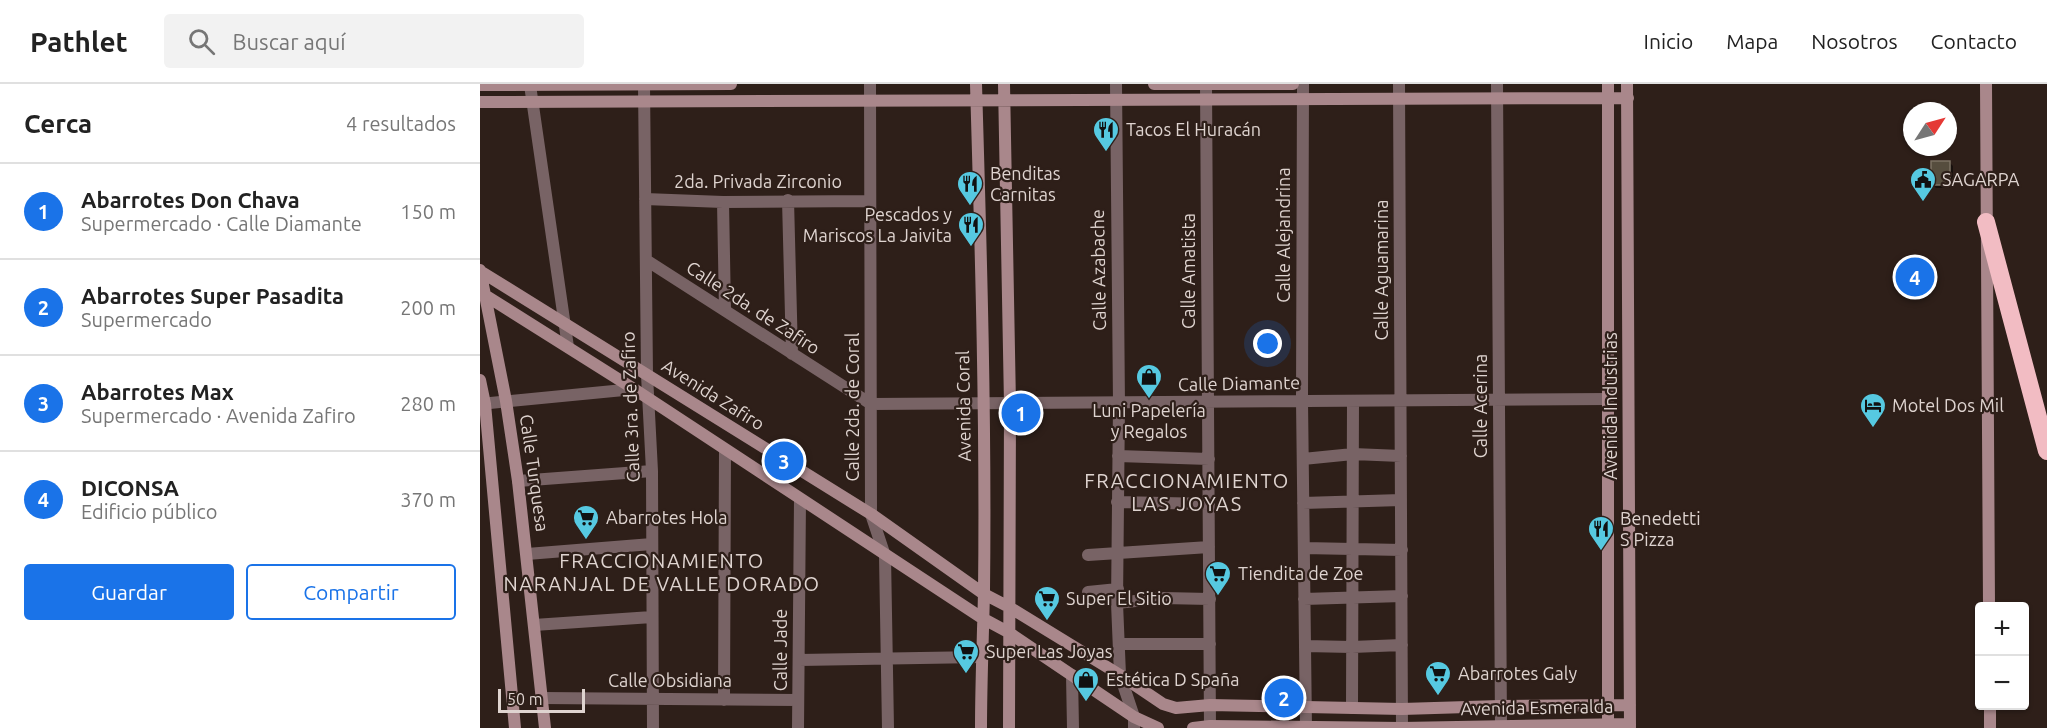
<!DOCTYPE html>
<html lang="es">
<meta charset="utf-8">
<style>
:root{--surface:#fff;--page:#f2f2f2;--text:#222;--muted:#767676;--line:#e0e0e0;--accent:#1a73e8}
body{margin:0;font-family:Ubuntu,sans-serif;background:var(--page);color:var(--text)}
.controls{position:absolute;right:18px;bottom:18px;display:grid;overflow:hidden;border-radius:6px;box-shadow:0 2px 4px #0004}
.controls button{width:54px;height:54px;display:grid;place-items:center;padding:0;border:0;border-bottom:2px solid var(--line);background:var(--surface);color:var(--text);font:30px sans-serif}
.compass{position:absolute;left:1423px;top:18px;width:54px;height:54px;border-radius:50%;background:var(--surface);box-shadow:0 2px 4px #0004;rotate:54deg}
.scale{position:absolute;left:18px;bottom:15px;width:87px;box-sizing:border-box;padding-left:6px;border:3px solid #dfd4d0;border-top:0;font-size:16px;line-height:21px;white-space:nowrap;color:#dfd4d0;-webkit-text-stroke:4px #2e1f19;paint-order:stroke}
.you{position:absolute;left:788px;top:260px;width:21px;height:21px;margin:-15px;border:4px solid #fff;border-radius:50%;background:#1a73e8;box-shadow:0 0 0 9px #1a73e833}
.badge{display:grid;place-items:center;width:39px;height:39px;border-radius:50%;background:var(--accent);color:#fff;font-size:20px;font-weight:700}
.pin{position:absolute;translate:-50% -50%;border:3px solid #fff;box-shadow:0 2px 6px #0006}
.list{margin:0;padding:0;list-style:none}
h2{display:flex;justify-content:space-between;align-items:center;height:78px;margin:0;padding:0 24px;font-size:26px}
h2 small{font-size:20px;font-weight:400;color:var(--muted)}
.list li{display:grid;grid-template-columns:39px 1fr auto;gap:18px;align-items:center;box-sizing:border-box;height:96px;padding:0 24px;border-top:2px solid var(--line)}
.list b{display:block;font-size:22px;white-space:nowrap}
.list p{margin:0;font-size:20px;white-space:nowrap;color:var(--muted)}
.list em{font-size:20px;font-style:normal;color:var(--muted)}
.actions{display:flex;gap:12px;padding:18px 24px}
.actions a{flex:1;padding:14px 0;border:2px solid var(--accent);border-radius:6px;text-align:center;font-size:21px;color:var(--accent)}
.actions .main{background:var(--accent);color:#fff}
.icon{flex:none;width:33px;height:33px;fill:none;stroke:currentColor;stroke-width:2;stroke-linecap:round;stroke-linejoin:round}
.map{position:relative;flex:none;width:1567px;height:644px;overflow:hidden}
header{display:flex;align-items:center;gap:36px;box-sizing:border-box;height:84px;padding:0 30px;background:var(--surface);border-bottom:2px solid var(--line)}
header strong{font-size:28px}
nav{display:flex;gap:33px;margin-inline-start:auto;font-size:21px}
.search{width:420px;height:54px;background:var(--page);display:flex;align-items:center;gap:15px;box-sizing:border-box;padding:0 21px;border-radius:6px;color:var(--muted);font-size:22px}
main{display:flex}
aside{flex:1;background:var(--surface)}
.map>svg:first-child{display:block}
.shadow{fill:#0007}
.building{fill:#564d3e;stroke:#7d7364;stroke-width:1.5}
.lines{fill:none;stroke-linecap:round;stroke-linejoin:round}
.street{stroke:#786365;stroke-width:12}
.secondary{stroke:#a9878b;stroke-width:12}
.highway{stroke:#f2bcc3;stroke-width:18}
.labels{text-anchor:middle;stroke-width:4.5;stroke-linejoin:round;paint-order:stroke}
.poi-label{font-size:18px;fill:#dfd4d0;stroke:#2e1f19;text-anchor:start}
.street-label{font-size:18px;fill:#dfd4d0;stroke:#2e1f19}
.neighbourhood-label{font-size:20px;letter-spacing:1.5px;fill:#dfd4d0;stroke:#2e1f19}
</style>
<header>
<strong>Pathlet</strong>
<div class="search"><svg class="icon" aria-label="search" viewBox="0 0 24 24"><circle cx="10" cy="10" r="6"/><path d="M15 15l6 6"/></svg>Buscar aquí</div>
<nav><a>Inicio</a><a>Mapa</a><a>Nosotros</a><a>Contacto</a></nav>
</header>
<main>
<aside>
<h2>Cerca<small>4 resultados</small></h2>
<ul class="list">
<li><span class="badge">1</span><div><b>Abarrotes Don Chava</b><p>Supermercado · Calle Diamante</p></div><em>150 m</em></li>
<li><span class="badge">2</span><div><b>Abarrotes Super Pasadita</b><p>Supermercado</p></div><em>200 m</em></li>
<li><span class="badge">3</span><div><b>Abarrotes Max</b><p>Supermercado · Avenida Zafiro</p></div><em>280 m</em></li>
<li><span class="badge">4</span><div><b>DICONSA</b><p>Edificio público</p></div><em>370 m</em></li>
</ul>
<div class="actions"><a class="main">Guardar</a><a>Compartir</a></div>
</aside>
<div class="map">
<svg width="1567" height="644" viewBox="0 0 1567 644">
<rect width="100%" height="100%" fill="#2e1f19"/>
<path class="shadow" d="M1469,78L1473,82V104H1456L1453,101Z"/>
<path class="building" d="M1451,77H1470V101H1451Z"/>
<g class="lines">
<path class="street" d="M390,0L391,430L405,472L408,644
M636,0L639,320L637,519L640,591L654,633V644
M726,0L730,644
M823,0L822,317L826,644
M919,0L922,644
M1017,0L1021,644
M50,1L88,263
M164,1L167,291L172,387L173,644
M165,115L243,118L390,117
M308,116L312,270
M243,118L245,226
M166,176L391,320L1128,315
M0,320L154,305
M638,372L729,375
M823,375L873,370L921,372
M38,397L172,387
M637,418L729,420
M823,419L921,416
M824,464L922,466
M47,470L172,460
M608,471L729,463
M608,508L638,505
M824,515L922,512
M637,519L683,514L730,515
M54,541L172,533
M639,560H730
M825,562L872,563L922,561
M319,576L501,573
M592,591L593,644
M62,614L318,616
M244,616L245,366
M872,624L873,317
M318,644L320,415"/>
<path class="secondary" d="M496,0C501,169 506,339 504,508C503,553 501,599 501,644
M524,0L530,320L529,644
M674,0H813
M1128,0V644
M1147,0L1150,644
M1506,0L1509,522
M0,1L251,0
M0,18L1148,14
M0,186L26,317L38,397L65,644
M0,187L391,430L504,510L529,523L640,591L683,620L696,624L730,621L922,625L1020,622L1150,621
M0,208L154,305L502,534L528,548L654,633L678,644
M0,296L5,320L35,644
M1510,622V644
M713,644L730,642L922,644L1150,640"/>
<path class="highway" d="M1506,138L1567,367"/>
</g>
<defs>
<symbol id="restaurant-pin" viewBox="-11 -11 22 30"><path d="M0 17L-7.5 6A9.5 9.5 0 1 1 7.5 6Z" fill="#56c9e1" stroke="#2e1f19"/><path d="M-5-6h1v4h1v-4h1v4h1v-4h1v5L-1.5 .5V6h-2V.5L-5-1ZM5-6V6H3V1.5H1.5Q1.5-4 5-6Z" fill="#111"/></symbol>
<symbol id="civic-pin" viewBox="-11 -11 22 30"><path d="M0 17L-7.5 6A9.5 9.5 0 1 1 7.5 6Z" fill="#56c9e1" stroke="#2e1f19"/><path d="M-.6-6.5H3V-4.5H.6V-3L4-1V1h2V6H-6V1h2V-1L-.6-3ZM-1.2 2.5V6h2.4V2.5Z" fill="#111"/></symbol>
<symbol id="shop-pin" viewBox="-11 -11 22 30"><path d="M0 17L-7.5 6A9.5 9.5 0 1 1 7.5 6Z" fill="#56c9e1" stroke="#2e1f19"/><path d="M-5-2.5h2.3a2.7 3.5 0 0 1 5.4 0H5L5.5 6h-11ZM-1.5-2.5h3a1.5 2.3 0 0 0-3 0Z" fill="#111"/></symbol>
<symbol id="hotel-pin" viewBox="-11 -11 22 30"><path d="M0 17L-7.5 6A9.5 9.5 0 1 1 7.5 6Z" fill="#56c9e1" stroke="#2e1f19"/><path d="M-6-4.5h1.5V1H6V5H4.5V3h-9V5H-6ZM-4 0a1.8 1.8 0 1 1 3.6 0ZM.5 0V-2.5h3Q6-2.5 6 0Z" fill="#111"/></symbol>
<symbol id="supermarket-pin" viewBox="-11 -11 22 30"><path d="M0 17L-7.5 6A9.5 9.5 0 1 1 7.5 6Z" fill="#56c9e1" stroke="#2e1f19"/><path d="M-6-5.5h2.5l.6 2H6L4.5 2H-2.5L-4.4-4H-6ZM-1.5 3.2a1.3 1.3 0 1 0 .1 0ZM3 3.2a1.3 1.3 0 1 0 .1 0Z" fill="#111"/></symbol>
</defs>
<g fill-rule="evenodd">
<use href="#restaurant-pin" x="611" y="31" width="30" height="40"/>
<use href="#civic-pin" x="1428" y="81" width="30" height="40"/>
<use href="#restaurant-pin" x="475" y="85" width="30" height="40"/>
<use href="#restaurant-pin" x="476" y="126" width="30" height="40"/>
<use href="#shop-pin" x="654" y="278" width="30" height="40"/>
<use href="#hotel-pin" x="1378" y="307" width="30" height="40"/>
<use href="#supermarket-pin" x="91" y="419" width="30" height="40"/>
<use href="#restaurant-pin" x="1106" y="430" width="30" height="40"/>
<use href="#supermarket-pin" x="723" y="475" width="30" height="40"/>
<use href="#supermarket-pin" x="552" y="500" width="30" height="40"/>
<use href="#supermarket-pin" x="471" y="553" width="30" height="40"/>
<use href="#supermarket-pin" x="943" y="575" width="30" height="40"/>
<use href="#shop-pin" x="591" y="581" width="30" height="40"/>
</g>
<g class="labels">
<g class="poi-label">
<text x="646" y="52">Tacos El Huracán</text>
<text x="510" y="96">Benditas<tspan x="510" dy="21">Carnitas</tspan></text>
<text x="1462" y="102">SAGARPA</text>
<text x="472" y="137" text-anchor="end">Pescados y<tspan x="472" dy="21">Mariscos La Jaivita</tspan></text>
<text x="1412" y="328">Motel Dos Mil</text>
<text x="669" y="333" text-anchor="middle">Luni Papelería<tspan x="669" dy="21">y Regalos</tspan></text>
<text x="126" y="440">Abarrotes Hola</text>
<text x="1140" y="441">Benedetti<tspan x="1140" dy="21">S Pizza</tspan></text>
<text x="758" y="496">Tiendita de Zoe</text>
<text x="586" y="521">Super El Sitio</text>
<text x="506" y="574">Super Las Joyas</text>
<text x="978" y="596">Abarrotes Galy</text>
<text x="626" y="602">Estética D Spaña</text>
</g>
<g class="street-label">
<text x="278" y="104">2da. Privada Zirconio</text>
<text transform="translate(804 151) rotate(-90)" y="6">Calle Alejandrina</text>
<text transform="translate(619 186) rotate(-91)" y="6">Calle Azabache</text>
<text transform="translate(902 186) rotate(-90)" y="6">Calle Aguamarina</text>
<text transform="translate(709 187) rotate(-90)" y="6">Calle Amatista</text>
<text transform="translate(273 224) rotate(33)" y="6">Calle 2da. de Zafiro</text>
<text transform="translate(759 300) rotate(-1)" y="6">Calle Diamante</text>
<text transform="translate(233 311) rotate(32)" y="6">Avenida Zafiro</text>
<text transform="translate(484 322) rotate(-91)" y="6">Avenida Coral</text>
<text transform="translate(1001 322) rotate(-90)" y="6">Calle Acerina</text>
<text transform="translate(1131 322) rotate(-90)" y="6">Avenida Industrias</text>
<text transform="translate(151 323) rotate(-92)" y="6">Calle 3ra. de Zafiro</text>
<text transform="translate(373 323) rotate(-90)" y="6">Calle 2da. de Coral</text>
<text transform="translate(54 389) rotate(82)" y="6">Calle Turquesa</text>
<text transform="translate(301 566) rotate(-90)" y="6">Calle Jade</text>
<text x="190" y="603">Calle Obsidiana</text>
<text transform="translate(1057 624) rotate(-1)" y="6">Avenida Esmeralda</text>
</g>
<g class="neighbourhood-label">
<text x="707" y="404">FRACCIONAMIENTO<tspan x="707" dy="23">LAS JOYAS</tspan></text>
<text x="182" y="484">FRACCIONAMIENTO<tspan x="182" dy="23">NARANJAL DE VALLE DORADO</tspan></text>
</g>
</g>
</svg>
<div class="controls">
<button>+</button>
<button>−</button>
</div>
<svg class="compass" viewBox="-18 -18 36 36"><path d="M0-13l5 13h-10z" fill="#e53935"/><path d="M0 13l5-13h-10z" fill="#767676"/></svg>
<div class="scale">50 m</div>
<div class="you"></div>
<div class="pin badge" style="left:541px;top:329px">1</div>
<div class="pin badge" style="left:804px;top:614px">2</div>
<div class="pin badge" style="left:304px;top:377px">3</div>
<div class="pin badge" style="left:1435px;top:193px">4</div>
</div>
</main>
